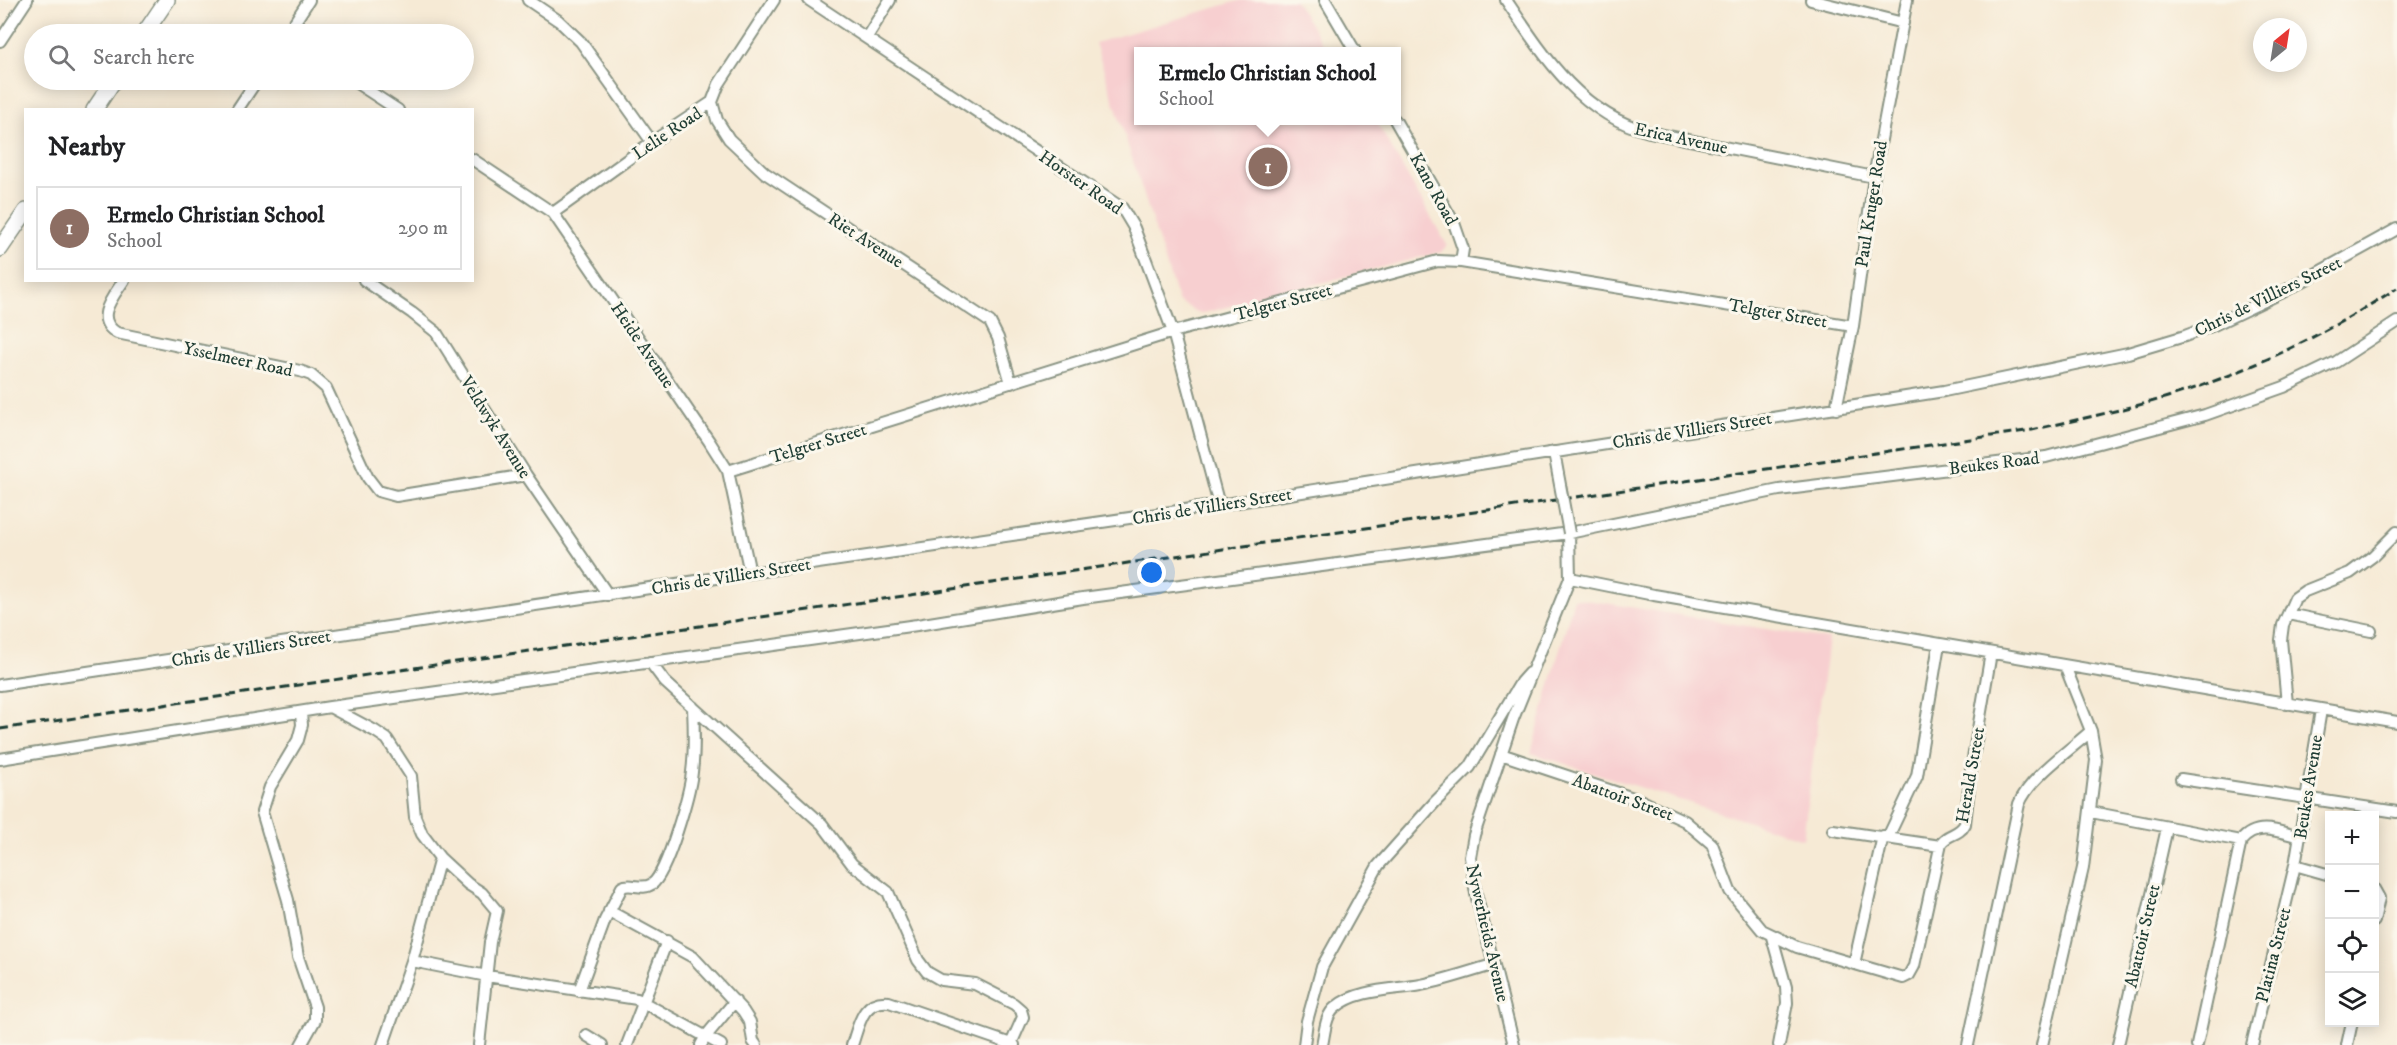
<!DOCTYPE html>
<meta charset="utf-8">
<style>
:root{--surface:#fff;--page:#f6f6f6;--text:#202124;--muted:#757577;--line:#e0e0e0;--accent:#b5179e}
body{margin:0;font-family:"IM FELL DW Pica",serif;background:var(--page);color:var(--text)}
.controls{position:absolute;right:18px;bottom:18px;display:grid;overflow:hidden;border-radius:0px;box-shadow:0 3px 15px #0003}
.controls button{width:54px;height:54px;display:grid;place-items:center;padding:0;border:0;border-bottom:2px solid var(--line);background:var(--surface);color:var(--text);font:30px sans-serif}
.compass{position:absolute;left:2253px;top:18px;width:54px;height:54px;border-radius:50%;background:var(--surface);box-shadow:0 3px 15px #0003;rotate:30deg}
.you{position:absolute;left:1152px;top:573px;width:21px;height:21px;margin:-15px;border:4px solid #fff;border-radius:50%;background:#1a73e8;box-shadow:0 0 0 9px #1a73e833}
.badge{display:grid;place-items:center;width:39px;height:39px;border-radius:50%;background:var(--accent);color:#fff;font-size:20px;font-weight:700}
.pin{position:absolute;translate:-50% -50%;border:3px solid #fff;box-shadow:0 2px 6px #0006}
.popup{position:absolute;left:1134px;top:47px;width:267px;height:78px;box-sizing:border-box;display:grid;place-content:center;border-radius:0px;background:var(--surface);filter:drop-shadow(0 2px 4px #0005);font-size:20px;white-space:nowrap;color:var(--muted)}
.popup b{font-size:22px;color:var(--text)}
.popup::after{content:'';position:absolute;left:50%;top:100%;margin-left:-12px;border:12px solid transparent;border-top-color:var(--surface)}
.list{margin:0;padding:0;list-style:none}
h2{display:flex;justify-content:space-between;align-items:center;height:78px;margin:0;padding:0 24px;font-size:26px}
h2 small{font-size:20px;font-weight:400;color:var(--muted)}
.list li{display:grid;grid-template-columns:39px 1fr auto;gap:18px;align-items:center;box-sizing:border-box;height:84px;margin:0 12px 12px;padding:0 12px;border:2px solid var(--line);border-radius:0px}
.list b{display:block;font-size:22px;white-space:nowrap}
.list p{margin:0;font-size:20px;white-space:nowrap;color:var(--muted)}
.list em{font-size:20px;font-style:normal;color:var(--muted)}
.icon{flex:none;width:33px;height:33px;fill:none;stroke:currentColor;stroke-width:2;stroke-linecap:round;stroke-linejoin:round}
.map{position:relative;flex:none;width:2397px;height:1045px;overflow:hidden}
.search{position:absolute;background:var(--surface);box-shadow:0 3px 15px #0003;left:24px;top:24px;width:450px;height:66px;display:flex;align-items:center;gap:15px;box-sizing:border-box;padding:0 21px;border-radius:33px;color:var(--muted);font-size:22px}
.panel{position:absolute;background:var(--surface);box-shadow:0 3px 15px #0003;left:24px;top:108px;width:450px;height:174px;border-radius:0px}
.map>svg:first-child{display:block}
.built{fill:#f7cfd0}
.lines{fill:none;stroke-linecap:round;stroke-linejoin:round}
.minor-casing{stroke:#8a9484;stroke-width:14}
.highway-casing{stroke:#8a9484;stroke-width:18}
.minor{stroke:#fff;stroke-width:10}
.highway{stroke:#fff;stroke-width:15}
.rail{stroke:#1f3d34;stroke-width:3;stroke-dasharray:9 4.5;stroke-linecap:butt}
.minor-bridge-casing{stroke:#8a9484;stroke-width:14;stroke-linecap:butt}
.minor-bridge{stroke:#fff;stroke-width:10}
.labels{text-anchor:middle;stroke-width:6;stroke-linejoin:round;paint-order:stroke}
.street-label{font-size:18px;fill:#1f3d34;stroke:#fbf7ec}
</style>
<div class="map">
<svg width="2397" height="1045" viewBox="0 0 2397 1045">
<rect width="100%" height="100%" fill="#fbf7ec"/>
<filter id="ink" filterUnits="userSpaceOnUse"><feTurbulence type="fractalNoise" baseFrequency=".0167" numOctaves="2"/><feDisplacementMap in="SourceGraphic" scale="12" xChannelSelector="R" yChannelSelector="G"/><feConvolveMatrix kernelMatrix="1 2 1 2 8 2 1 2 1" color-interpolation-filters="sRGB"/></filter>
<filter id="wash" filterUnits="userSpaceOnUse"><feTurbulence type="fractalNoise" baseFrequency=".008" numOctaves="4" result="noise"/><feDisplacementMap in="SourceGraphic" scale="24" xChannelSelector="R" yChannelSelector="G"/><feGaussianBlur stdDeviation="1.35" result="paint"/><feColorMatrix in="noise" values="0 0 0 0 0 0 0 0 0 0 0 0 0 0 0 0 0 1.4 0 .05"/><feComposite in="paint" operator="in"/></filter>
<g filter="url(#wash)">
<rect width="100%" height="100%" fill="#f6ead5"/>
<path class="built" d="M1241,0H1295L1327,51H1139V120L1376,121L1447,245L1441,252L1200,314L1178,301L1095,43Z
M1574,598L1828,639L1803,839L1531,753Z"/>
</g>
<g filter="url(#ink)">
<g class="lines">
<defs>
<path id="minor" d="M528,0L559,21L581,42L652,142
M809,0L1122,208L1134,228L1173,332L1219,505
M1325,0L1355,51
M1506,0C1543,55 1581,115 1649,132L1874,177
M1811,0L1903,23
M287,34L309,0
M867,37L890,0
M0,41L27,0
M352,80L398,110
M712,102L717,120L729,139L765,173L990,322L998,338L1011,383
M237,110L257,80
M1395,120L1454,223L1463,249L1461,262
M472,159L553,213L709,441L728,471L750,573
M553,213L652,142L712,102L719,84L774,0
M124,280C113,297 93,319 117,333L300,371L311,375L326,388L368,478L378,491L396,496L526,475
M364,280L412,313L436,332L526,475L608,595
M1836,409L1853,326L1874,177L1907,0
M1554,452L1558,474
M728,471L1173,332L1438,261L1461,262L1853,326
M1570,578L1654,595L2397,722
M2288,614L2371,631
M650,662L665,682L822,824L852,864L888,892L918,960L927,972L941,980L975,984L1014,1004L1021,1010L1023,1017L1011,1044
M0,685L750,573L1219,505L1944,391L2128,353L2185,336L2214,325L2281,293L2397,229
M2287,704L2281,640L2283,625L2295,598L2305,591L2350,573L2373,556L2397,532
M330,707L375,731L387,739L411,776L415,817L422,834L440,858L468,884L482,893L497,911L490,942L479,1045
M1501,754L1642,801L1685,821L1712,844L1730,891L1762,930L1797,947L1903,978L1909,975L1914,966L1941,843C1948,833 1959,836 1965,824L1971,770L1991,653
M0,759L330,707L917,625L1083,598L1569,533L1779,490L2046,457L2205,415L2284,387L2336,362L2397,322
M2181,779L2397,812
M2091,812L2241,841C2257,821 2280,832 2300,837
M1833,830L1940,846
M1888,837L1917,776L1939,644
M2295,865L2330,875
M2374,889L2379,898L2374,921
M609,911L693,957L743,1011L750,1022L753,1041L756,1045
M1772,937L1786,987L1787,1003L1779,1045
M412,961L487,976L637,999L721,1045
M1854,964L1883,836
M579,991L605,920L622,887C631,882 642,891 652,884C667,874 690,792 692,772C695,750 694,729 693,707
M586,1035L602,1045
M301,1045L315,1020V1007L298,957L288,900L262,812L270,787L298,740L302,725L301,713
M383,1045L412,961L440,858
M627,1045L667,941
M701,1045L706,1036L735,1001
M852,1045C859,1025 862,999 889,1002L1014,1045
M1304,1045L1307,1021L1322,967L1378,866L1435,802L1470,767L1521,682L1529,673
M1322,1045C1325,1032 1325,1015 1336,1007C1357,989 1394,990 1421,985C1445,980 1469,972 1492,965
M1514,1045L1476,894L1470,857L1474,835L1513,719L1570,578L1569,533
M1968,1045L2019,804C2030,777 2069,751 2091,731
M2042,1045L2083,868L2096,760L2091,731L2065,666
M2118,1045L2167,828
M2197,1045L2241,841
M2252,1045L2295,865L2321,710
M2347,1045L2352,1022"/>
<path id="highway" d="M144,34L167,0
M94,110L114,80
M0,249L26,211"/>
</defs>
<use href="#minor" class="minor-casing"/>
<use href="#highway" class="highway-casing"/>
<use href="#minor" class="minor"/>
<use href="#highway" class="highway"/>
<path class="rail" d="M0,729L2032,430C2075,420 2119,411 2161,399C2245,374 2324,335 2397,288"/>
<defs>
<path id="minor-bridge" d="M1558,474L1569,533"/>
</defs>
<use href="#minor-bridge" class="minor-bridge-casing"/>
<use href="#minor-bridge" class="minor-bridge"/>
</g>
</g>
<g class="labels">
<g class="street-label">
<text transform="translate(667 133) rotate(-34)" y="6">Lelie Road</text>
<text transform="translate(1681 138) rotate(12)" y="6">Erica Avenue</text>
<text transform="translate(1081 182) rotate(35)" y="6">Horster Road</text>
<text transform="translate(1434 189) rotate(61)" y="6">Kano Road</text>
<text transform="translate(1871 204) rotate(-81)" y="6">Paul Kruger Road</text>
<text transform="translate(866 240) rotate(33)" y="6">Riet Avenue</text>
<text transform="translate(2268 296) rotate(-26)" y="6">Chris de Villiers Street</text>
<text transform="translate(1283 302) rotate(-15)" y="6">Telgter Street</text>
<text transform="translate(1778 313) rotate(10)" y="6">Telgter Street</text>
<text transform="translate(643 345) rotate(56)" y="6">Heide Avenue</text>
<text transform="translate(238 359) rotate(12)" y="6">Ysselmeer Road</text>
<text transform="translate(496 427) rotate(58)" y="6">Veldwyk Avenue</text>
<text transform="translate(1692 430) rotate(-9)" y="6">Chris de Villiers Street</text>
<text transform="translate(818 443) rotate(-17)" y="6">Telgter Street</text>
<text transform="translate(1994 463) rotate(-7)" y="6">Beukes Road</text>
<text transform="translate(1212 506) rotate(-9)" y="6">Chris de Villiers Street</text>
<text transform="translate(731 576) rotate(-9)" y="6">Chris de Villiers Street</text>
<text transform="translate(251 648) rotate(-9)" y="6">Chris de Villiers Street</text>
<text transform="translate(1970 775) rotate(-80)" y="6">Herald Street</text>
<text transform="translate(2308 787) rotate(-81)" y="6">Beukes Avenue</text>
<text transform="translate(1623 797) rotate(20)" y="6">Abattoir Street</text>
<text transform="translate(1488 933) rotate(77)" y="6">Nywerheids Avenue</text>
<text transform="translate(2142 936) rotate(-77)" y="6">Abattoir Street</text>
<text transform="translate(2273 955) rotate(-76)" y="6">Platina Street</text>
</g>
</g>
</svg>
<div class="controls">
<button>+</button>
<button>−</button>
<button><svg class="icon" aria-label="locate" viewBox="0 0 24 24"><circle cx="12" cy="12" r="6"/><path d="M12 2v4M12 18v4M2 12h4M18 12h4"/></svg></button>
<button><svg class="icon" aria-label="layers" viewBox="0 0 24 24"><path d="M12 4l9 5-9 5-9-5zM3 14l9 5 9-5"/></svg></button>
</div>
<svg class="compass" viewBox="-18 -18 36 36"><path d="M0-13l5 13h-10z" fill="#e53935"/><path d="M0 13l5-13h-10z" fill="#757577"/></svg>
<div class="you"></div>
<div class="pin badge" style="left:1268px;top:167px;background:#8d6e63">1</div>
<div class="popup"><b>Ermelo Christian School</b>School</div>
<div class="search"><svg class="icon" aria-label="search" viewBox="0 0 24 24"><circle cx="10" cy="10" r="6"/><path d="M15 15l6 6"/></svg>Search here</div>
<section class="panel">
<h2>Nearby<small></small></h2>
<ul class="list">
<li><span class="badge" style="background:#8d6e63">1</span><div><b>Ermelo Christian School</b><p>School</p></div><em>290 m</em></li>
</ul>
</section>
</div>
